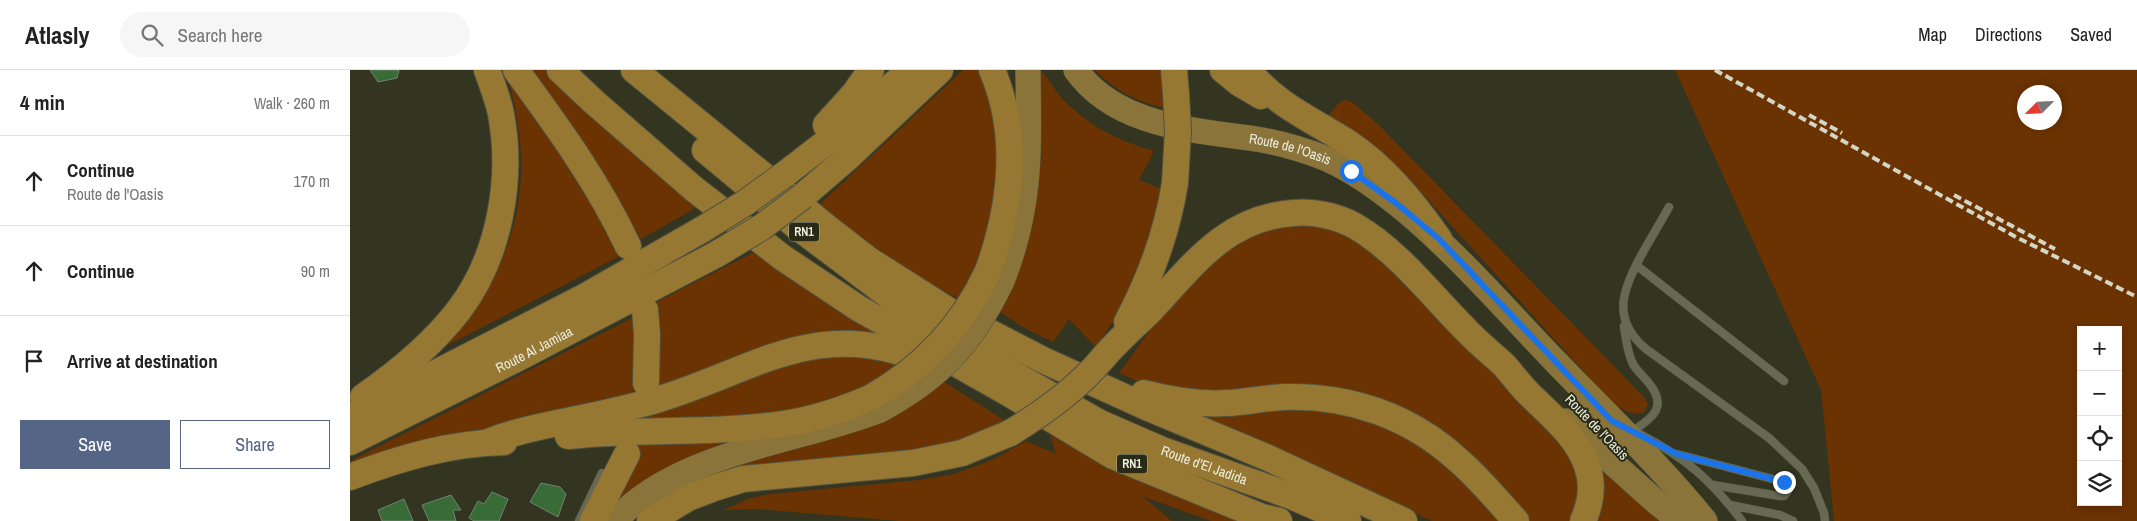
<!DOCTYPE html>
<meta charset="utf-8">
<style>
:root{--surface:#fff;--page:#f6f6f6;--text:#222;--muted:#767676;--line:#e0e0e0;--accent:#546585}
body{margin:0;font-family:"Archivo Narrow",sans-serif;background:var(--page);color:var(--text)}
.controls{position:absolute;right:15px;bottom:15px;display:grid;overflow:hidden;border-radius:0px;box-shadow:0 2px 8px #0003}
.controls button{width:45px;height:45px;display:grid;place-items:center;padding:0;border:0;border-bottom:1px solid var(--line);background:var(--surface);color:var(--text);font:25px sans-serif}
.compass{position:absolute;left:1667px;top:15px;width:45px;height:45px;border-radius:50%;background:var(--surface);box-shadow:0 2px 8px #0003;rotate:246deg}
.stop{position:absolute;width:15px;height:15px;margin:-11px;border:4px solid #1a73e8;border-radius:50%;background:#fff}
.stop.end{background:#1a73e8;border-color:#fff;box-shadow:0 1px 5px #0008}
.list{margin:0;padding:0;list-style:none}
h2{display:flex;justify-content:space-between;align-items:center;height:65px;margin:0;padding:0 20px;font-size:21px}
h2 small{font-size:16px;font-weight:400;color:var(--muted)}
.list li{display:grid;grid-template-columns:32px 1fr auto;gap:15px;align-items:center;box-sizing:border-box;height:90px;padding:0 20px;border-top:1px solid var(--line)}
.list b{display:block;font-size:19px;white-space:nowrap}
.list p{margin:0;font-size:16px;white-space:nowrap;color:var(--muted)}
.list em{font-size:16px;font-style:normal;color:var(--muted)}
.actions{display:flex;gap:10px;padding:15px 20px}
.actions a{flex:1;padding:11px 0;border:1px solid var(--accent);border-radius:0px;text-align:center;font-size:18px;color:var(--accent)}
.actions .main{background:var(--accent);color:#fff}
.icon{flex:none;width:28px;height:28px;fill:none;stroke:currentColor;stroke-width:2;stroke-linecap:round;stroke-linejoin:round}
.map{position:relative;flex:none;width:1787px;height:451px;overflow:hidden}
header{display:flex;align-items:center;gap:30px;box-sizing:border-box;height:70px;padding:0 25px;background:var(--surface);border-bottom:1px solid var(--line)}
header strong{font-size:24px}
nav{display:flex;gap:28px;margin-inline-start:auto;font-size:18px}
.search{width:350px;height:45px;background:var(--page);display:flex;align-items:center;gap:12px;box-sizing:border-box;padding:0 18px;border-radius:28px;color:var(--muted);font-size:19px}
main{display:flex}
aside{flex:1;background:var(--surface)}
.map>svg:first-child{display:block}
.green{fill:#6b3202;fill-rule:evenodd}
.building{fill:#386b35;stroke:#728370}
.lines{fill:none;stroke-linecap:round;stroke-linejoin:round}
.service-casing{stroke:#515240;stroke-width:9}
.primary-casing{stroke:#515240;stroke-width:26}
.trunk-casing{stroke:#515240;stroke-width:28}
.service{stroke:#676953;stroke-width:8}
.primary{stroke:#8a743a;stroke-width:25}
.trunk{stroke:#967832;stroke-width:26}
.rail{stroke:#d3d5c7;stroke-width:4;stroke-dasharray:8 4;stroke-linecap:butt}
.primary-bridge-casing{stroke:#515240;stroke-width:26;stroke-linecap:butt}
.trunk-bridge-casing{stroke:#515240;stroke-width:28;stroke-linecap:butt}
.primary-bridge{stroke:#8a743a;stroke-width:25}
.trunk-bridge{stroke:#967832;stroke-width:26}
.route{stroke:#1a73e8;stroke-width:6}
.labels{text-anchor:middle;stroke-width:4;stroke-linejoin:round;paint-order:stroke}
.shield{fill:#292b16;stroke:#b0b2a3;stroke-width:1}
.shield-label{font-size:12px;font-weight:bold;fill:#eaecdf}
.street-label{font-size:14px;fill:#eaecdf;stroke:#292b16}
</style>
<header>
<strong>Atlasly</strong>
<div class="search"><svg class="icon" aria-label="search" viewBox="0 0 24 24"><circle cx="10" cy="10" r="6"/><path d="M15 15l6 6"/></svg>Search here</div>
<nav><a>Map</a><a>Directions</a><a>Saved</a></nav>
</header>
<main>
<aside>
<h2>4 min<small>Walk · 260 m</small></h2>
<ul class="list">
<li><svg class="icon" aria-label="ahead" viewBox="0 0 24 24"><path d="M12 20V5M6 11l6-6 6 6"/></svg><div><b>Continue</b><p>Route de l'Oasis</p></div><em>170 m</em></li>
<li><svg class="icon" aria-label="ahead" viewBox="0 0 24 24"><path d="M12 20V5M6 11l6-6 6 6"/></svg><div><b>Continue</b></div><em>90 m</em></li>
<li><svg class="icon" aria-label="arrive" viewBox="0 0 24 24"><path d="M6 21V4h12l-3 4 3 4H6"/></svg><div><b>Arrive at destination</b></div></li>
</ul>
<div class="actions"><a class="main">Save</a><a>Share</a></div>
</aside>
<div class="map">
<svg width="1787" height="451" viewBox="0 0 1787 451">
<rect width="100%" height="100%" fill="#333520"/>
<path class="green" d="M155,0L258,148L253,158L270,186L98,275C169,192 189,105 155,0Z
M179,0H198L349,136L291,169L274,140Z
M613,0H636L652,89L636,182L609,229C559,202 513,171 470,134Z
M690,0C698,7 704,19 711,27C736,54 768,71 804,81L789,110L812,119L802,168L773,236L746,277L719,249L703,272L676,259L650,242L663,216Z
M745,0H812L814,38C787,32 764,20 745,0Z
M1325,0H1787V451H1484L1471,320ZM1674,22H1704V52H1674ZM1731,260H1768V432H1731Z
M994,30L1002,32L1028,54L1294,327L1298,334L1295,341C1285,348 1274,339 1264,335L1052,101L1018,71L979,45L988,34Z
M945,152L988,160L1025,182L1209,369L1228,396L1227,451H1175L1079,355L789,312L769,303L839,207L873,176Z
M408,180L541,270L302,328L303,234Z
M286,246L285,308L281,329L0,396V391Z
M483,282L551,294L538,304L463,342L274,354L377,311Z
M590,309L657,352L609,374L312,434L286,451L311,430L340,414Z
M976,336L1066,366L1155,451H1082L834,342Z
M423,363L248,451L289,372Z
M700,365C767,403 829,427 901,451H861L792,426L822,451H549L406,439L373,440L400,428L420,424L569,410L604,404L644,389L676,371L706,384Z
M1243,388L1314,451H1248L1252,425Z"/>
<path class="building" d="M20,0H49L47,8L28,12Z
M191,413L210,417L216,424L208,447L180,432Z
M142,422L158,429L149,451H124L119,448L128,431L134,434Z
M101,425L111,440H103L106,451H79L72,435Z
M54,429L63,451H32L28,440Z"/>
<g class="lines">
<defs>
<path id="service" d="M1319,137C1310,153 1301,168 1292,184C1272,220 1261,249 1296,279L1419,368L1452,399L1464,418L1474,443L1475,451
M1286,195L1434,311
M1274,256C1276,269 1277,282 1283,294C1287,301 1293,306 1298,312C1318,336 1304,347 1284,360
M1290,364C1337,389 1360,409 1392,451
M1327,384L1434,412L1438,417V421L1434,426H1430L1363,415
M1380,435L1430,445L1443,451
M229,451L252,403"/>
<g id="primary">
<path id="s1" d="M726,0C767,58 849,60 912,70C934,74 957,81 977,89C1007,102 1033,122 1057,142C1110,187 1156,240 1204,290C1255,343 1309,394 1355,451"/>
<path d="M652,211C682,135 679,79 678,0"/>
<path d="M1216,351L1305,431L1330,451"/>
<path d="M265,451C328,382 446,373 530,340"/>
</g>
<g id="trunk">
<path d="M166,0C207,56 248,112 278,176"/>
<path d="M210,0L244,32L344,119L433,188L508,238L660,324L763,386L912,447L929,451"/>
<path d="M284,0L479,159L519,190L604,244L693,290L794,336L916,387L1054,451"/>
<path d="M824,0L826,24"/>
<path d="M873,0L889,13L911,26"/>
<path d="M898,0C926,35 961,49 997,72C1035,97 1064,133 1089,169"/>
<path d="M476,55L504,24L521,0"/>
<path id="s2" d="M355,80L445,155L582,258L750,353L812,380L941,426L998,451"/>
<path d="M435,104L483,67L560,0"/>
<path d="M453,126L496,89L590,0"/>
<path d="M638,201C661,136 670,65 642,0"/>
<path d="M295,240L297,264L296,313"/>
<path d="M777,252C801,207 817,163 825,113"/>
<path d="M753,288C768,270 785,256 801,240C844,194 876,148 943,143C964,141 987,146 1005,156C1048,181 1080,224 1115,259C1127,272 1141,283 1154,295C1162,304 1170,315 1178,323C1200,345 1228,367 1237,396C1244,415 1241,433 1233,451"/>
<path d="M794,323C821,330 848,335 877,333C896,332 914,328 934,327C999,325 1060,346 1108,390C1129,408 1147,430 1166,451"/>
<path d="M13,327C49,302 83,274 109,240C150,186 163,109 151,44C148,29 142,14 137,0"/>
<path d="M0,347L236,226L353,159"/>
<path d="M218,366C289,358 362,364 432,354C463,350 492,340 520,328"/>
<path id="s3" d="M0,372L168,288L367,184"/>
<path d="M138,372C165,361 194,356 222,350C247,345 272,339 296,333C402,304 463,243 578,292"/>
<path d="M0,407C50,388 101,373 154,372"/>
<path d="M243,451L277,384"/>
<path d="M300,451L338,428L364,418L393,409L563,393L612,383L660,363"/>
</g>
</defs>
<use href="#service" class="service-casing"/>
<use href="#primary" class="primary-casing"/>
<use href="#trunk" class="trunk-casing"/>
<use href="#service" class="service"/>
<use href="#primary" class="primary"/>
<use href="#trunk" class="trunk"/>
<path class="rail" d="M1365,0L1666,167L1787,227
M1459,45L1492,63
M1604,125L1705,179"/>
<defs>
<path id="primary-bridge" d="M530,340C591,307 622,273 652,211"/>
<path id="trunk-bridge" d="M825,113L828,60L826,24
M353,159L395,133L435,104
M367,184L412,157L453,126
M520,328C574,298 612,257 638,201
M660,363C695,342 727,319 753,288"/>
</defs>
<use href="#primary-bridge" class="primary-bridge-casing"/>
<use href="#trunk-bridge" class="trunk-bridge-casing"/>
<use href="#primary-bridge" class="primary-bridge"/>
<use href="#trunk-bridge" class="trunk-bridge"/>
</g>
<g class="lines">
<path class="route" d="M1001,101L1046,133L1089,169L1262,351L1327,384L1434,412"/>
</g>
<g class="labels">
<g class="shield">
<rect x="439" y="152.5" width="30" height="19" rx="4"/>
<rect x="767" y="384.5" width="30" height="19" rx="4"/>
</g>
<g class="shield-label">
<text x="454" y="166">RN1</text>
<text x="782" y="398">RN1</text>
</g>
<g class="street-label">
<text dy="5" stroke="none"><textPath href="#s1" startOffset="234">Route de l'Oasis</textPath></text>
<text dy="5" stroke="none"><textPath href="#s3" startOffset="206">Route Al Jamiaa</textPath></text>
<text transform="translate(1247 357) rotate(46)" y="5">Route de l'Oasis</text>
<text dy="5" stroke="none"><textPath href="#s2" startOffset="594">Route d'El Jadida</textPath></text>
</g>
</g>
</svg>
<div class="controls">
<button>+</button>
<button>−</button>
<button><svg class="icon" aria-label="locate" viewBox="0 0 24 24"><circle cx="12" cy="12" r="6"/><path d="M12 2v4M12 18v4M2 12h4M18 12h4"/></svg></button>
<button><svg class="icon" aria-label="layers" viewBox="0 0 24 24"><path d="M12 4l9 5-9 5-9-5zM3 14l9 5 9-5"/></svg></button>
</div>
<svg class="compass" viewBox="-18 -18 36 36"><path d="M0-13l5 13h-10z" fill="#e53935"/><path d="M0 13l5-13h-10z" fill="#767676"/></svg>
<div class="stop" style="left:1001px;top:101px"></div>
<div class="stop end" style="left:1434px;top:412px"></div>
</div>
</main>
